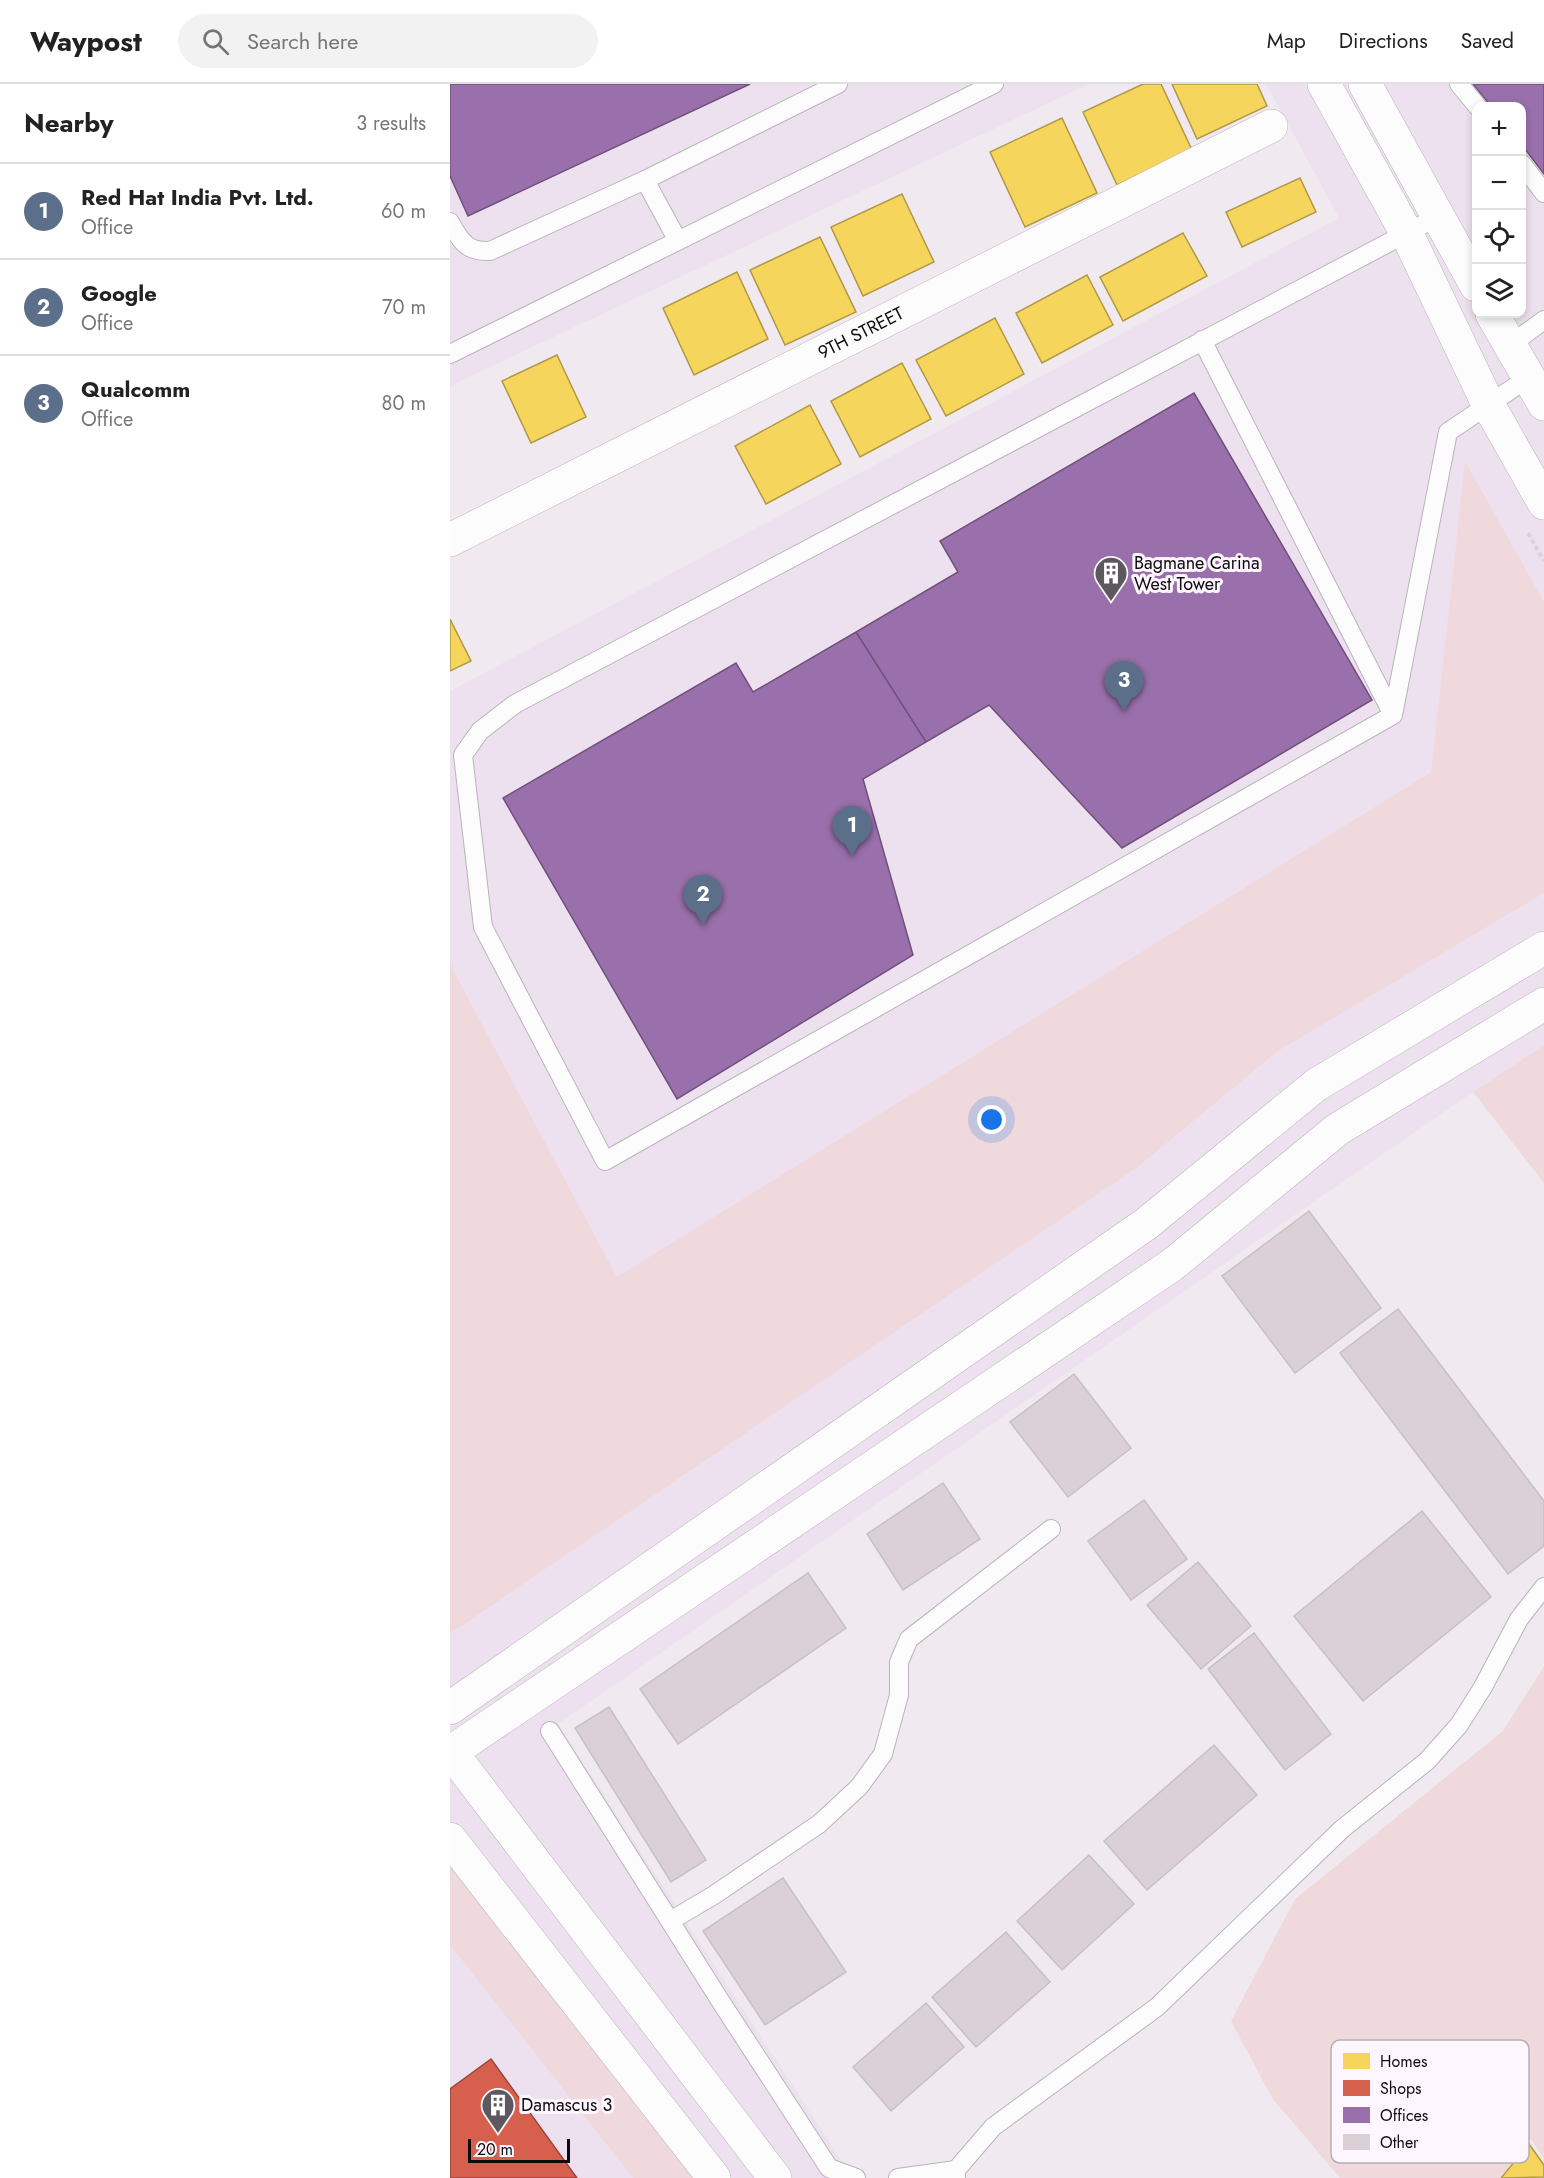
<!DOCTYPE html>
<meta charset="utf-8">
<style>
:root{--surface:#fff;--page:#f2f2f2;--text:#222;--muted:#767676;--line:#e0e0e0;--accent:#5d585d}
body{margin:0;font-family:Jost,sans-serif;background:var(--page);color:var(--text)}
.controls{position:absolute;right:18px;top:18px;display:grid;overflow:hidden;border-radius:12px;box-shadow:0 3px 9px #0003}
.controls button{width:54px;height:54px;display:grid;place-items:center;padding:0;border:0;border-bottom:2px solid var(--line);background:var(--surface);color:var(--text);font:30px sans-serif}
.scale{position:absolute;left:18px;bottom:15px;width:102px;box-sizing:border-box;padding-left:6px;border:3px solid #0e0a0e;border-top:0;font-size:16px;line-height:21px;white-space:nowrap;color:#0e0a0e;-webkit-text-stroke:4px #fef6fe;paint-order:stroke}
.you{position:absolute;left:542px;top:1036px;width:21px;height:21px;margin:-15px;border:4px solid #fff;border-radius:50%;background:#1a73e8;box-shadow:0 0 0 9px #1a73e833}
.badge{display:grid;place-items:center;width:39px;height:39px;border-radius:50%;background:var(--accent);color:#fff;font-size:20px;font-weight:700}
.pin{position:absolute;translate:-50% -50px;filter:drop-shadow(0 2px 3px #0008)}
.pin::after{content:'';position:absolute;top:32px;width:21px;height:18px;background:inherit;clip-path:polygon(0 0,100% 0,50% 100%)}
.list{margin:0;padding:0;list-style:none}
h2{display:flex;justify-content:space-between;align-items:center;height:78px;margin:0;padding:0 24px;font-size:26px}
h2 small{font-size:20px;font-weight:400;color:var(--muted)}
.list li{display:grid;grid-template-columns:39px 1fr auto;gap:18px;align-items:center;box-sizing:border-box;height:96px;padding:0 24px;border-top:2px solid var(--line)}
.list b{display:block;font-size:22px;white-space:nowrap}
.list p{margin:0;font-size:20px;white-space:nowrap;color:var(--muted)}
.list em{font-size:20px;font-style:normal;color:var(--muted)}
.icon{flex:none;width:33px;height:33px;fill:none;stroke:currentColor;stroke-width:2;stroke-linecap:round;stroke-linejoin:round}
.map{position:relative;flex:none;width:1094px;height:2094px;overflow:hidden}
header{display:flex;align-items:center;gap:36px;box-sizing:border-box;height:84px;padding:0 30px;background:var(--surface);border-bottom:2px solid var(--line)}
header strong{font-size:28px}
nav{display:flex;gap:33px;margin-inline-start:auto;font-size:21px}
.search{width:420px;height:54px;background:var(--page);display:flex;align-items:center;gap:15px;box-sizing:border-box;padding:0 21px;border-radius:33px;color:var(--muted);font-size:22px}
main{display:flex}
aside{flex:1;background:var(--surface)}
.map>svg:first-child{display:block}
.built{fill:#eee1ef;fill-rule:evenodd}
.green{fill:#f0d9dd}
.homes{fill:#f6d55c;stroke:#b09845;stroke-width:1.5}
.shops{fill:#d6604d;stroke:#9a463a;stroke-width:1.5}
.offices{fill:#9970ab;stroke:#6f517c;stroke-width:1.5}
.building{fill:#dad0d6;stroke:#c6c1c5;stroke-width:1.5}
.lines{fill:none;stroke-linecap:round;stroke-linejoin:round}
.service-casing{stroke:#b9b4ba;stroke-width:20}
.minor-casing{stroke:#b9b4ba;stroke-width:34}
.path{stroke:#d6d4d6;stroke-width:4;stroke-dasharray:4.5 3;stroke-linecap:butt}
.service{stroke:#fdfcfd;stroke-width:18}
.minor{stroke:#fdfcfd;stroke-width:33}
.labels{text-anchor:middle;stroke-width:6;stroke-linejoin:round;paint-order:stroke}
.street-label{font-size:18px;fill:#0e0a0e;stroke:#fef6fe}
.poi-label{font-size:18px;fill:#0e0a0e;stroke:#fef6fe;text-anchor:start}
.key{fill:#fef6fe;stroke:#b6afb6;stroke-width:1.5}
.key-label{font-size:16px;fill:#0e0a0e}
</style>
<header>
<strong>Waypost</strong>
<div class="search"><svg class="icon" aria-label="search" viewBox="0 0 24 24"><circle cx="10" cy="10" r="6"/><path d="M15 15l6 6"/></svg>Search here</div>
<nav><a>Map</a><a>Directions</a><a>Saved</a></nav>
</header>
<main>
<aside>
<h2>Nearby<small>3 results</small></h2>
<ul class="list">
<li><span class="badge" style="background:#5c6f8a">1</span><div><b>Red Hat India Pvt. Ltd.</b><p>Office</p></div><em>60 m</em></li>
<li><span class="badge" style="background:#5c6f8a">2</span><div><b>Google</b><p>Office</p></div><em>70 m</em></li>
<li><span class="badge" style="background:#5c6f8a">3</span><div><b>Qualcomm</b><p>Office</p></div><em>80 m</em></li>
</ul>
</aside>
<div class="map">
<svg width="1094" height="2094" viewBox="0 0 1094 2094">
<rect width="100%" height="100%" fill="#f0eaf0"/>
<path class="built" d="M0,0H639L0,302Z
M816,0H1094V961L1023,1008L108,1640L393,2079L405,2094H0V1550L262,1372L0,880V607L889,134ZM1026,22H1072V230H1026Z"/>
<path class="green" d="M1015,377L1094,518V809L828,967L689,1082L0,1550V880L167,1193L981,688Z
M1094,961V1099L1023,1008Z
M1094,1582V2075L1081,2055L1049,2094H890L822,2014L781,1937L845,1815L1053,1647Z
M0,1777L243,2094H183L0,1861Z"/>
<path class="homes" d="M693,0H711L742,66L667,101L633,28Z
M722,0H807L817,22L747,55Z
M612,34L647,109L575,143L540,68Z
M850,94L866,128L792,163L776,128Z
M452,110L484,178L413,212L381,143Z
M733,149L757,192L673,237L650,193Z
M370,153L406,228L335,261L300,186Z
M287,188L318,255L244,291L213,224Z
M637,191L663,241L592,279L566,229Z
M545,234L574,290L496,332L466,276Z
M107,271L136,333L81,359L52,297Z
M452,279L481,335L410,373L381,317Z
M360,321L391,380L316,420L285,362Z
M0,535L21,577L0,587Z
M1079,2060L1094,2081V2093L1051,2094Z"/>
<path class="shops" d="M41,1975L127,2094H0V2005Z"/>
<path class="offices" d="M0,0H300L18,132L0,92Z
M1023,0H1094V90L1072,61V22H1041Z
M744,309L922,616L672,764L539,621L476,658L406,548L508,488L490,457Z
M406,548L476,658L413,695L463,871L227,1015L53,714L286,579L303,608Z"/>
<path class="building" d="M859,1127L931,1224L845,1289L772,1192Z
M948,1225L1094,1417V1462L1058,1490L890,1269Z
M624,1290L681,1364L618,1413L560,1338Z
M493,1399L530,1455L453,1506L417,1450Z
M694,1416L737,1475L681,1516L638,1457Z
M972,1427L1041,1513L913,1617L844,1532Z
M748,1478L801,1542L751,1585L697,1521Z
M358,1489L396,1544L228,1660L190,1605Z
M804,1549L881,1650L835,1686L758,1585Z
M159,1623L256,1776L221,1798L125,1644Z
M764,1661L807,1711L697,1806L654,1757Z
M639,1771L684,1820L612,1886L567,1837Z
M333,1794L396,1888L315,1941L253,1847Z
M556,1848L600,1898L526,1963L482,1913Z
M476,1919L514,1963L441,2027L403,1983Z"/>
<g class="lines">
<defs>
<path id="service" d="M1009,0L1027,22
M1072,80L1094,109
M195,96L228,157
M989,132L65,620L30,647L13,671L33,843L155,1077L943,631L998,348L1078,294
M0,138C11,158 17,168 40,167L195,96L388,0
M752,256L943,631
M1060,261L1094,236
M0,270L544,0
M100,1647L271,1918L379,2084L406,2094
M220,1837L264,1811L369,1740L409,1703L433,1670L449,1611V1578L459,1555L601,1445
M448,2094L506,2086
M506,2094V2086L543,2043L707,1923L892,1745L977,1677L1009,1641L1033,1603L1069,1535L1094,1503"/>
<g id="minor">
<path d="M874,0L957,150L1038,320L1094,419"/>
<path d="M915,0L1026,201"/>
<path d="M1042,230L1094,320"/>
<path id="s1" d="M0,456L821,42"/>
<path d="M0,1624L696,1140L866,1001L1094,864"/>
<path d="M0,1755L264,2094"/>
<path d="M325,2094L1,1668L722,1181L888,1045L1094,920"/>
</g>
</defs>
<use href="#service" class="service-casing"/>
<use href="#minor" class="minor-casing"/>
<path class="path" d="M1078,449L1094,477"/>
<use href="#service" class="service"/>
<use href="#minor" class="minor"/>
</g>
<defs>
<symbol id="building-pin" viewBox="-11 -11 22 30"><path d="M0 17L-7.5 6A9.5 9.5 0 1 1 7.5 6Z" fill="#5d585d" stroke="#fef6fe"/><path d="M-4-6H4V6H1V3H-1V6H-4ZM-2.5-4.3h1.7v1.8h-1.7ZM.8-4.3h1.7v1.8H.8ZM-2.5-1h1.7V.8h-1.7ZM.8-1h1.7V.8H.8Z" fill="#fff"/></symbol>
</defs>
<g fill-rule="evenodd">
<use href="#building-pin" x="642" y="470" width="38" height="52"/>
<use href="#building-pin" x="29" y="2002" width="38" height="52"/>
</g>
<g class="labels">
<g class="street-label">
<text dy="6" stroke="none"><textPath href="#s1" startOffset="460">9TH STREET</textPath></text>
</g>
<g class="poi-label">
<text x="684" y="485">Bagmane Carina<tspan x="684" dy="21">West Tower</tspan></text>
<text x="71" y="2027">Damascus 3</text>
</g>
</g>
<rect x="881" y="1956" width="198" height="123" rx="9" class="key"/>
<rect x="893" y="1969" width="27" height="16" fill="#f6d55c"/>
<rect x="893" y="1996" width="27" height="16" fill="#d6604d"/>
<rect x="893" y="2023" width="27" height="16" fill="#9970ab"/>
<rect x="893" y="2050" width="27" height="16" fill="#dad0d6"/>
<g class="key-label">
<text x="930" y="1983">Homes</text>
<text x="930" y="2010">Shops</text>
<text x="930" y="2037">Offices</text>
<text x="930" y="2064">Other</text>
</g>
</svg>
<div class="controls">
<button>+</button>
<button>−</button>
<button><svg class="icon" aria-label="locate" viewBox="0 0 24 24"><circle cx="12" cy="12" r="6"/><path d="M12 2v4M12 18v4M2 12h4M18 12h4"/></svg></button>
<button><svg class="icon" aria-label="layers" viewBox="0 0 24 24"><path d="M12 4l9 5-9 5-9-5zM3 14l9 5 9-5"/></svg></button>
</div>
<div class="scale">20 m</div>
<div class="you"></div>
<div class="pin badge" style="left:402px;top:772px;background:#5c6f8a">1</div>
<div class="pin badge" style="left:253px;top:841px;background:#5c6f8a">2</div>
<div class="pin badge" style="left:674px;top:627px;background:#5c6f8a">3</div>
</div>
</main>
